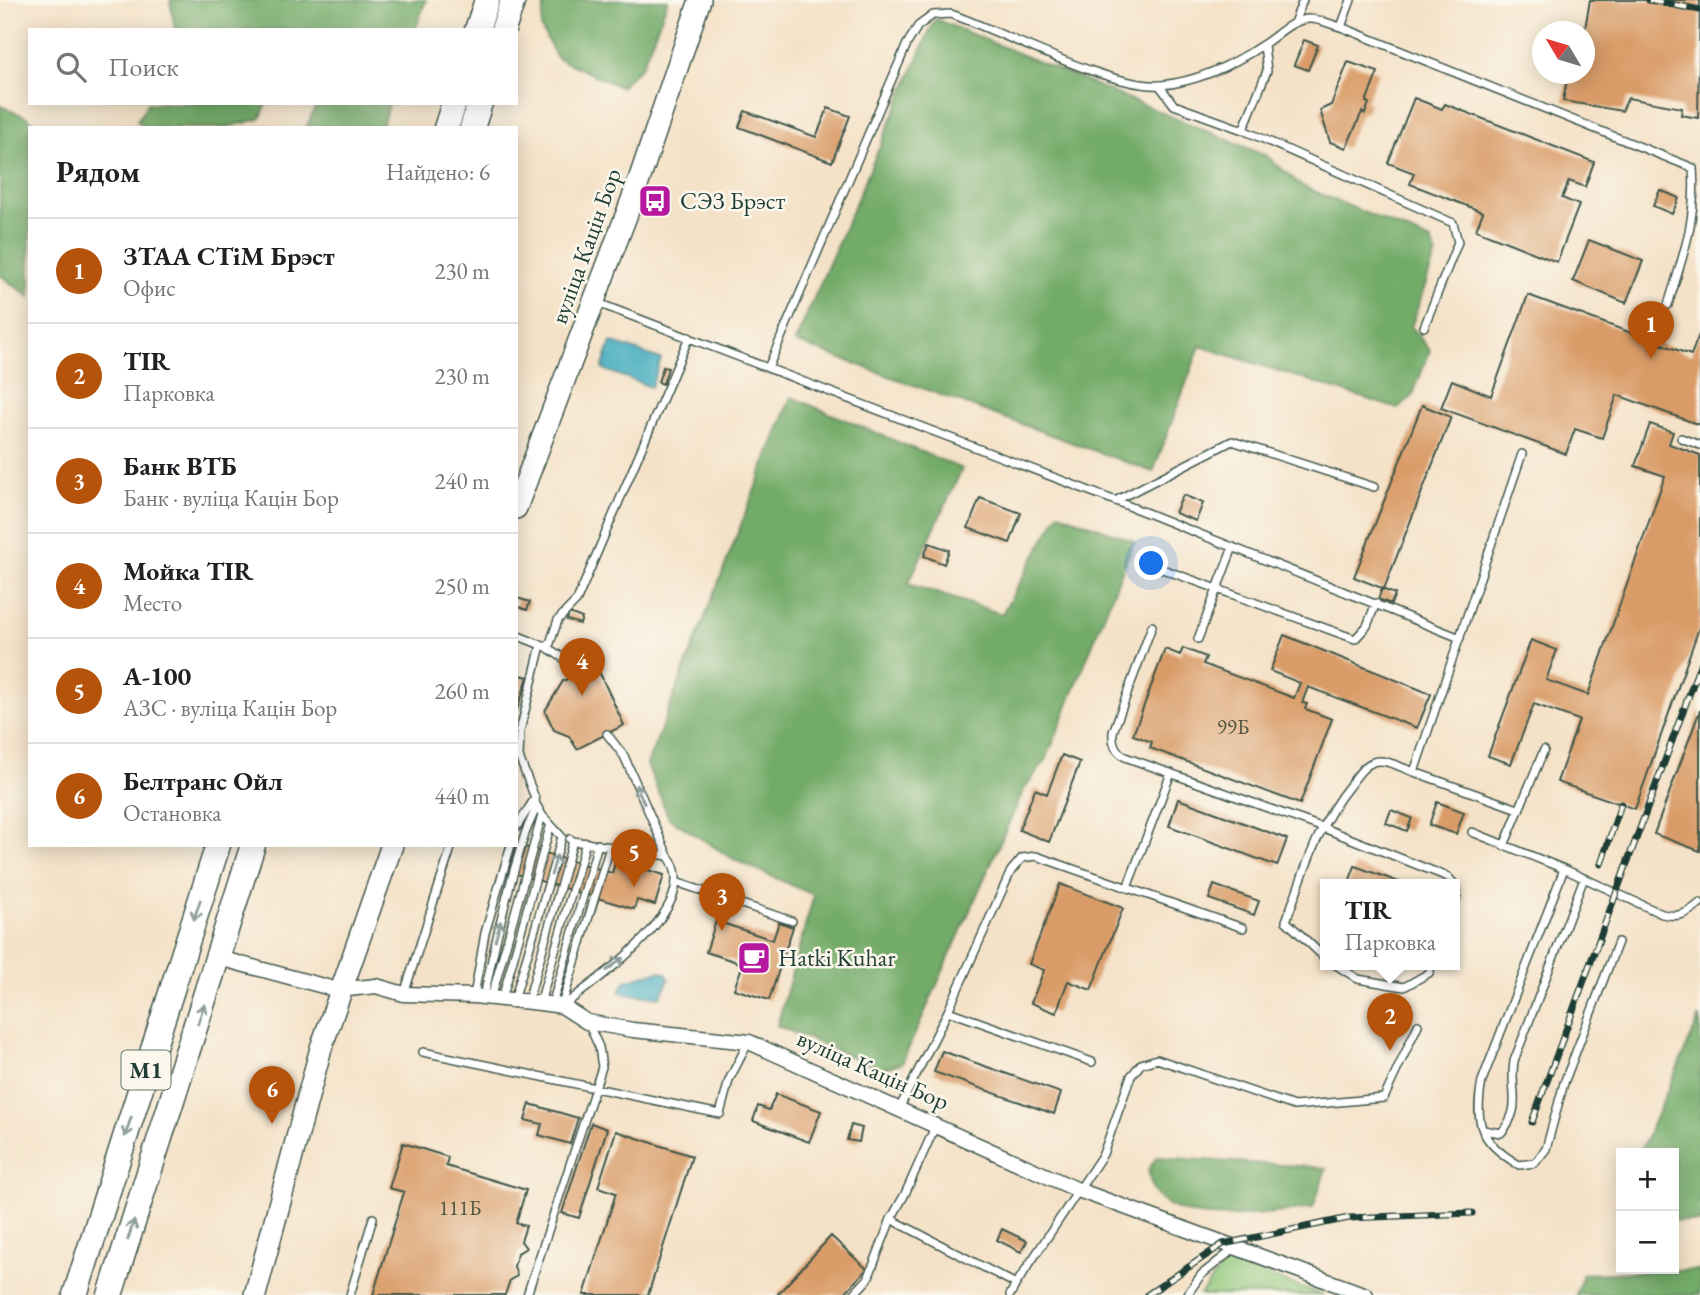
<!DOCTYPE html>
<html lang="ru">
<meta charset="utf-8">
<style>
:root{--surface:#fff;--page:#f6f6f6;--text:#202124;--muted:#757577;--line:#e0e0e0;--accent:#b45309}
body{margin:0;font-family:"EB Garamond",serif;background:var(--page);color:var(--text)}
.controls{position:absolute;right:21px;bottom:21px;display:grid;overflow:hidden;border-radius:0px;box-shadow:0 4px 18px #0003}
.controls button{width:63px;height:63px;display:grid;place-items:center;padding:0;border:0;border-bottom:2px solid var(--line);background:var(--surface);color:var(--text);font:35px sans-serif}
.compass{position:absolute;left:1532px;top:21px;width:63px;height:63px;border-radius:50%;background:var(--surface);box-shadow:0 4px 18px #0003;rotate:308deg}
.you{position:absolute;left:1152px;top:564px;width:24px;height:24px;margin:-18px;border:5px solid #fff;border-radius:50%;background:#1a73e8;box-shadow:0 0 0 10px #1a73e833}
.badge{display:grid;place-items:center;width:46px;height:46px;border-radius:50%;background:var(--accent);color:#fff;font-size:23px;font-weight:700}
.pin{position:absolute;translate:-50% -58px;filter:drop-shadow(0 2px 4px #0008)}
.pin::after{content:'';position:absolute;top:37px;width:24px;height:21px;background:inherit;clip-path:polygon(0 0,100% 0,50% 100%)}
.popup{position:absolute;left:1320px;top:879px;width:140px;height:91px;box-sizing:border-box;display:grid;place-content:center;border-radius:0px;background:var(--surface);filter:drop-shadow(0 2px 5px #0005);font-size:23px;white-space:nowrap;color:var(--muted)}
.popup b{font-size:26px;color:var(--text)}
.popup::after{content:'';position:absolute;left:50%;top:100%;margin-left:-14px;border:14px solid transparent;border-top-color:var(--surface)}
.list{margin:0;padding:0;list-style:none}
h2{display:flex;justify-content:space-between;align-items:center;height:91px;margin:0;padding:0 28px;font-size:30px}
h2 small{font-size:23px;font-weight:400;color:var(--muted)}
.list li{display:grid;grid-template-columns:46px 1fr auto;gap:21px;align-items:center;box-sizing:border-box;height:105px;padding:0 28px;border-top:2px solid var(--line)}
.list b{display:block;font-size:26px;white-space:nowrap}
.list p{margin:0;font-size:23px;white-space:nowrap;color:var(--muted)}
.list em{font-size:23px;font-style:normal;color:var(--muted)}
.icon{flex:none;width:38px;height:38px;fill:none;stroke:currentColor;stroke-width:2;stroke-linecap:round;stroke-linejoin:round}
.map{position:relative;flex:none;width:1700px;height:1295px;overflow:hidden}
.search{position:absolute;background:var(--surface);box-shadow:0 4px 18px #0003;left:28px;top:28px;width:490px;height:77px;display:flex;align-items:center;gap:18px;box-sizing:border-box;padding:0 24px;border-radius:0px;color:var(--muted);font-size:26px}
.panel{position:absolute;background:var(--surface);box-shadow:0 4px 18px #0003;left:28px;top:126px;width:490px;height:721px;border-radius:0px}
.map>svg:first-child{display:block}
.green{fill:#8fc679;stroke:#578256;stroke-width:2}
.forest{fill:#73ab69;stroke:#49744e;stroke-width:2}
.water{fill:#3faabe;stroke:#2f7479;stroke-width:2}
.building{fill:#d99c68}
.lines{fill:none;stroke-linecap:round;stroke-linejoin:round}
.service-casing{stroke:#3f564a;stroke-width:10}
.minor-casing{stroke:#3f564a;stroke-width:17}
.secondary-casing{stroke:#3f564a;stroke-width:24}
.trunk-casing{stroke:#3f564a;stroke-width:27}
.service{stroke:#fff;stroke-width:7}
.minor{stroke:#fff;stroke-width:14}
.secondary{stroke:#fff;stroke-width:21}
.trunk{stroke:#fff;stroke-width:24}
.rail-casing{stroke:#1f3d34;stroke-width:7}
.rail{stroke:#fbf7ec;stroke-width:4.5;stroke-dasharray:13;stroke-linecap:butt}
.oneway{stroke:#8f9e9a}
.labels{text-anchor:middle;stroke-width:5;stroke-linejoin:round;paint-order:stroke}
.number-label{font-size:21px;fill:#4e5541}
.shield{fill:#fbf7ec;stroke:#61756b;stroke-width:2}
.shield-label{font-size:23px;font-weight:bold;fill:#1f3d34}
.poi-label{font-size:24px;fill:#1f3d34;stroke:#fbf7ec;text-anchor:start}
.street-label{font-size:24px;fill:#1f3d34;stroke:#fbf7ec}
</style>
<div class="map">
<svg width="1700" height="1295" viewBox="0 0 1700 1295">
<rect width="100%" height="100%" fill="#fbf7ec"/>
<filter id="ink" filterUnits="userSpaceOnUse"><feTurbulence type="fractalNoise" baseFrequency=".0143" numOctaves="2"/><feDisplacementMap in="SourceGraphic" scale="14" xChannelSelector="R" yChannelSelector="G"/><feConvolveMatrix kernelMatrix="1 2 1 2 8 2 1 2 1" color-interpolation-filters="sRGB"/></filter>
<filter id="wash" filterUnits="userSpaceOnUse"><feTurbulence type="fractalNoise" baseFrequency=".00686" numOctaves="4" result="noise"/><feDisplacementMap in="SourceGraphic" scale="28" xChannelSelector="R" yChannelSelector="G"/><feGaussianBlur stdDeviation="1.57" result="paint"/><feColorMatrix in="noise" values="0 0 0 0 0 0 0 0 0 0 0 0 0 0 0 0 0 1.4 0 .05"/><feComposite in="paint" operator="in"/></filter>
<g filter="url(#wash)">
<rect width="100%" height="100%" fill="#f4e2c8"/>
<path class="green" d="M1226,1261L1323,1295H1200Z"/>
<path class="forest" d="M170,0H426L415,30H175Z
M545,0H668L642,66L620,87L557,58L541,28Z
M935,19L1267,156L1302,186L1431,241L1436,253L1411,327L1430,350L1412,397L1398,409L1200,346L1153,472L795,342Z
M148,103H267L260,119L223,128H146L137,121Z
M317,103H389L381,128H306Z
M0,106L27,117L37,128H30V297L0,275Z
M791,397L962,469L908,584L1002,614L1059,513L1134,541L1046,760L1024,789L902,1063L881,1069L777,1026L814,895L735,860L669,818L647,765Z
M1700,1017V1222L1674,1221V1153H1640Z
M1157,1157L1326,1168L1313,1208C1272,1212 1182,1232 1154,1192C1151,1186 1150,1176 1148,1170Z
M1700,1270V1295H1576L1583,1274Z"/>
<path class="water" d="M611,342L661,359L651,387L602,369Z
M659,971L666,973L669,980L660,997L625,994L620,991L625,981Z"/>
<g id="blocks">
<path class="building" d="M1590,0H1700L1698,118L1681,115L1682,108L1628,98L1622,111L1563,101L1568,74H1584V34Z
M1304,40L1318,45L1308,70L1294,65Z
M1348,62L1378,72L1366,102L1369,103L1365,114L1362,112L1346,148L1330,142L1320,110L1331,105Z
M1414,98L1442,109L1445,104L1594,162L1585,187L1569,181L1562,198L1579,205L1557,262L1476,230L1483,212L1410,184L1414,173L1388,163Z
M828,108L850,116L832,162L739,127L745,111L816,137Z
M1660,190L1679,198L1672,214L1653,206Z
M1589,240L1643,261L1626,303L1573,281Z
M1528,295L1691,355L1700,332V425L1617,395L1602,438L1575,429L1566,454L1441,408L1452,380L1491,396Z
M663,367L668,368L663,384L658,382Z
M1422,405L1451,417L1384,589L1354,577Z
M1650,424L1673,432L1669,444L1700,455V625L1635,809L1557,782L1579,720L1534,704L1511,764L1488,756L1531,640L1557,650L1546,680L1588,695L1665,476L1635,466Z
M1183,495L1203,503L1196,521L1175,513Z
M980,498L1021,513L1010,543L968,528Z
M929,543L949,550L944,564L924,556Z
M1382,589L1395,594L1391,604L1378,599Z
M517,598L530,602L527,610L516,606Z
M569,613L582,618L580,624L567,620Z
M1284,635L1431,694L1417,728L1308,687L1302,703L1307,704L1305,709L1332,719L1300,804L1150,748L1152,742L1133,735L1165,649L1180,655L1183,648L1206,657L1203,664L1294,698L1300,683L1270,671Z
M596,665L624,725L577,749L569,736L554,730L545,711L563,681Z
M516,674L528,677L517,710H516Z
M1700,710V851L1654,834Z
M1062,755L1080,762L1049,842L1019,830L1035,789L1047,794Z
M1178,799L1287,839L1277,866L1169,826Z
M1437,802L1464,812L1456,834L1429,825Z
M1391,810L1412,818L1407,831L1386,823Z
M507,845H518L612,873L616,860L664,875L655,905L637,900L634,909L500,869Z
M1355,866L1399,882L1398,885H1348Z
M1060,884L1123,908L1091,990L1068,981L1056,1013L1031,1003L1044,970L1029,964Z
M1214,885L1259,901L1254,915L1209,899Z
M716,921L773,940L779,922L793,927L769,1000L734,989L743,964L706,952Z
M942,1051L1061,1093L1054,1114L934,1072Z
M776,1094L821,1111L809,1142L753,1121L758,1106L769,1110Z
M530,1104L578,1118L570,1144L539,1135L542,1124L525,1120Z
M591,1123L607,1129L579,1218L562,1213Z
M851,1125L862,1128L859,1142L847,1140Z
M616,1131L692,1156L648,1295H584L616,1193L598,1187Z
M403,1143L448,1157L446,1166L526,1190L516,1223L526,1226L521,1241L526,1248L518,1253L514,1266L517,1276L510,1280L505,1295H373L404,1192L389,1188Z
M1002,1229L1027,1241L1021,1252L997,1240Z
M831,1236L867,1269L843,1295H777Z"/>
</g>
</g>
<g filter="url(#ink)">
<use href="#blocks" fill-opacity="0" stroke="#3f564a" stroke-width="2"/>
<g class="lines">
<defs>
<path id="service" d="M1294,23L1303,0
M1341,27L1351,0
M1159,85L1174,105L1243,130L1453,223L1458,242L1424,327
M1243,130L1267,71L1264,45
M595,302L1147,513L1460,638
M768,368L907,44L918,26L933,15L951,14C1003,32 1111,89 1161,85C1197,82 1234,64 1264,44C1278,35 1292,19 1310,19C1320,19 1332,25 1341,27L1693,168C1697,220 1683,256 1668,305
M1681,438L1700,445
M1115,501L1232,441L1374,487
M1143,562L1355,639L1367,626L1376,603
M1152,626L1113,732C1112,744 1115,750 1125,757L1321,827L1448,877C1457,886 1459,891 1455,904
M516,635L541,645L520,731L519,757L535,798L516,828
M1198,639L1233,547
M545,646L575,666L579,674
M549,646L558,620L577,600L689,337
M607,734L624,756L668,856
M1414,772L1518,809
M1472,832L1564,869L1662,914C1679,918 1687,914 1700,903
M1504,846L1544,750
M1564,869L1482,1081C1474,1124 1480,1142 1519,1165L1535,1163L1546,1149L1564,1083L1618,942
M676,882L792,921
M1127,888L1171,773
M1325,958L1286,921C1304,873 1317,825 1350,785C1357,776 1363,766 1373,762C1385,758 1402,768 1414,772L1522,454
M1336,965L1358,979L1404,987L1429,973L1432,965
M404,994L452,845
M474,996L485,933L511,845
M484,997C495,942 508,887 525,834C529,821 538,811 535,798
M491,999L542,815L537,806
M502,999L550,827
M514,1000L562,837L542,815
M528,1001L573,841L570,839
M540,1003L586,842
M552,1005L598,844
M562,1005L610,847
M563,1006C595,980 707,906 668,856L573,841
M423,1052L720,1114L729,1080L748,1043
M1092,1062L948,1011L1011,871L1022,858L1036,856L1243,928
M898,1111L948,1011
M1483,1130L1501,1133C1524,1106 1509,1092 1514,1061L1584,878
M891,1219L1016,1284L1010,1295
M1016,1284L1103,1154L1131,1076L1141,1064L1157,1059L1294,1106L1384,1098L1418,1025
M350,1295L373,1218
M527,1295L602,1067L599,1047L588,1023
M853,1295L868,1279L891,1219L905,1194L935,1127
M1187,1295L1201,1275L1235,1248"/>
<path id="minor" d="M219,958L338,990L376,986L404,994L474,996L540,1003L562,1006L587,1022L633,1030L749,1042L1078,1190L1366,1295"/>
<path id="secondary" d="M516,508L635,192L700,0
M255,1295L321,1048L392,845"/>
<path id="trunk" d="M477,30L487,0
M503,30L513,0
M446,128L454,103
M472,128L480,103
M75,1295L218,845
M110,1295L253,845"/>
</defs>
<use href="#service" class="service-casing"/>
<use href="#minor" class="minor-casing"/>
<use href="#secondary" class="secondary-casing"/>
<use href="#trunk" class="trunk-casing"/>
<use href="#service" class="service"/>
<use href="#minor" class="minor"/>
<use href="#secondary" class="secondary"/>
<use href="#trunk" class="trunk"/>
<defs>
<path id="rail" d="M1649,0L1700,10
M1601,864L1621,804
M1532,1122L1700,665
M1147,1295L1223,1244L1349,1218L1472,1213"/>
</defs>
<use href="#rail" class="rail-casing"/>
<use href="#rail" class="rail"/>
</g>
<defs><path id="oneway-shaft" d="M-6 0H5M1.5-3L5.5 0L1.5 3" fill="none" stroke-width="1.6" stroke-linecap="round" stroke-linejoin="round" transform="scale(1.75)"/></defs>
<g class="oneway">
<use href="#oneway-shaft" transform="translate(640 794) rotate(-114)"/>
<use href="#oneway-shaft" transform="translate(554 865) rotate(-74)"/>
<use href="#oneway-shaft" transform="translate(197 910) rotate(108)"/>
<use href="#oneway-shaft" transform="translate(498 931) rotate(-74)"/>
<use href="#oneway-shaft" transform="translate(615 964) rotate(-38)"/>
<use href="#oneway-shaft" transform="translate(201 1014) rotate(-72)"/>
<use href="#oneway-shaft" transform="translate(128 1127) rotate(108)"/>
<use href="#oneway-shaft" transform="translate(131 1230) rotate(-72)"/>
</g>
</g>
<defs>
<symbol id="bus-square" viewBox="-11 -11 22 22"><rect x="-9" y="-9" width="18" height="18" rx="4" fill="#b5179e" stroke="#fbf7ec"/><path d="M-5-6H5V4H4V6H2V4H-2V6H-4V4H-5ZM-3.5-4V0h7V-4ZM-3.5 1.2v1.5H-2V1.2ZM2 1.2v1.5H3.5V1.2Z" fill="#fff"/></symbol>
<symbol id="cafe-square" viewBox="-11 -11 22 22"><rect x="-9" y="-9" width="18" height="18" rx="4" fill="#b5179e" stroke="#fbf7ec"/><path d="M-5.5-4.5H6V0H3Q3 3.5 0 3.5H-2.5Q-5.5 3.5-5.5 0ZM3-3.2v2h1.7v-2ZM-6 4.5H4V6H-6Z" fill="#fff"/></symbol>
</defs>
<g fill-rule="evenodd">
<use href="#bus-square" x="636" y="182" width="38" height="38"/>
<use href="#cafe-square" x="735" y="939" width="38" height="38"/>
</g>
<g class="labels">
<g class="number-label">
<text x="1233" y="734">99Б</text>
<text x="460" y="1215">111Б</text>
</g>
<rect class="shield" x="121.5" y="1050.5" width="49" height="39" rx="5"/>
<g class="shield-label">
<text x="146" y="1078">М1</text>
</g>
<g class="poi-label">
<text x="680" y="209">СЭЗ Брэст</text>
<text x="778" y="966">Hatki Kuhar</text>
</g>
<g class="street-label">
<text transform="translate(586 246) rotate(-70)" y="8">вуліца Кацін Бор</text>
<text transform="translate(873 1070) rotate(24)" y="8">вуліца Кацін Бор</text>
</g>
</g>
</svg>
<div class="controls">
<button>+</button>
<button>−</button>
</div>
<svg class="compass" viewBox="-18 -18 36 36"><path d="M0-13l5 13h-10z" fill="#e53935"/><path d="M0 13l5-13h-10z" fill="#757577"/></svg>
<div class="you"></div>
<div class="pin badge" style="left:1651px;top:359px">1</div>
<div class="pin badge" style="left:1390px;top:1051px">2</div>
<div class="popup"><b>TIR</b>Парковка</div>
<div class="pin badge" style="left:722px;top:931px">3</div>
<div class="pin badge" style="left:582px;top:696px">4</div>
<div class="pin badge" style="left:634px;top:887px">5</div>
<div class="pin badge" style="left:272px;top:1124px">6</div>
<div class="search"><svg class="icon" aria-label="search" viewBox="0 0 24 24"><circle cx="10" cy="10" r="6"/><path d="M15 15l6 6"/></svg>Поиск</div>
<section class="panel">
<h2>Рядом<small>Найдено: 6</small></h2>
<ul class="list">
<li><span class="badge">1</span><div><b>ЗТАА СТіМ Брэст</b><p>Офис</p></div><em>230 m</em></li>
<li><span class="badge">2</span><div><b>TIR</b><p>Парковка</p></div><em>230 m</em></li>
<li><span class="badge">3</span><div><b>Банк ВТБ</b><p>Банк · вуліца Кацін Бор</p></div><em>240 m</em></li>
<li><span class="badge">4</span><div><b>Мойка TIR</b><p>Место</p></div><em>250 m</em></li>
<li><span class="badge">5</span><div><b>А-100</b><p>АЗС · вуліца Кацін Бор</p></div><em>260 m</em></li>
<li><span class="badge">6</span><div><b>Белтранс Ойл</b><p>Остановка</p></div><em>440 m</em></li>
</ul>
</section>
</div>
